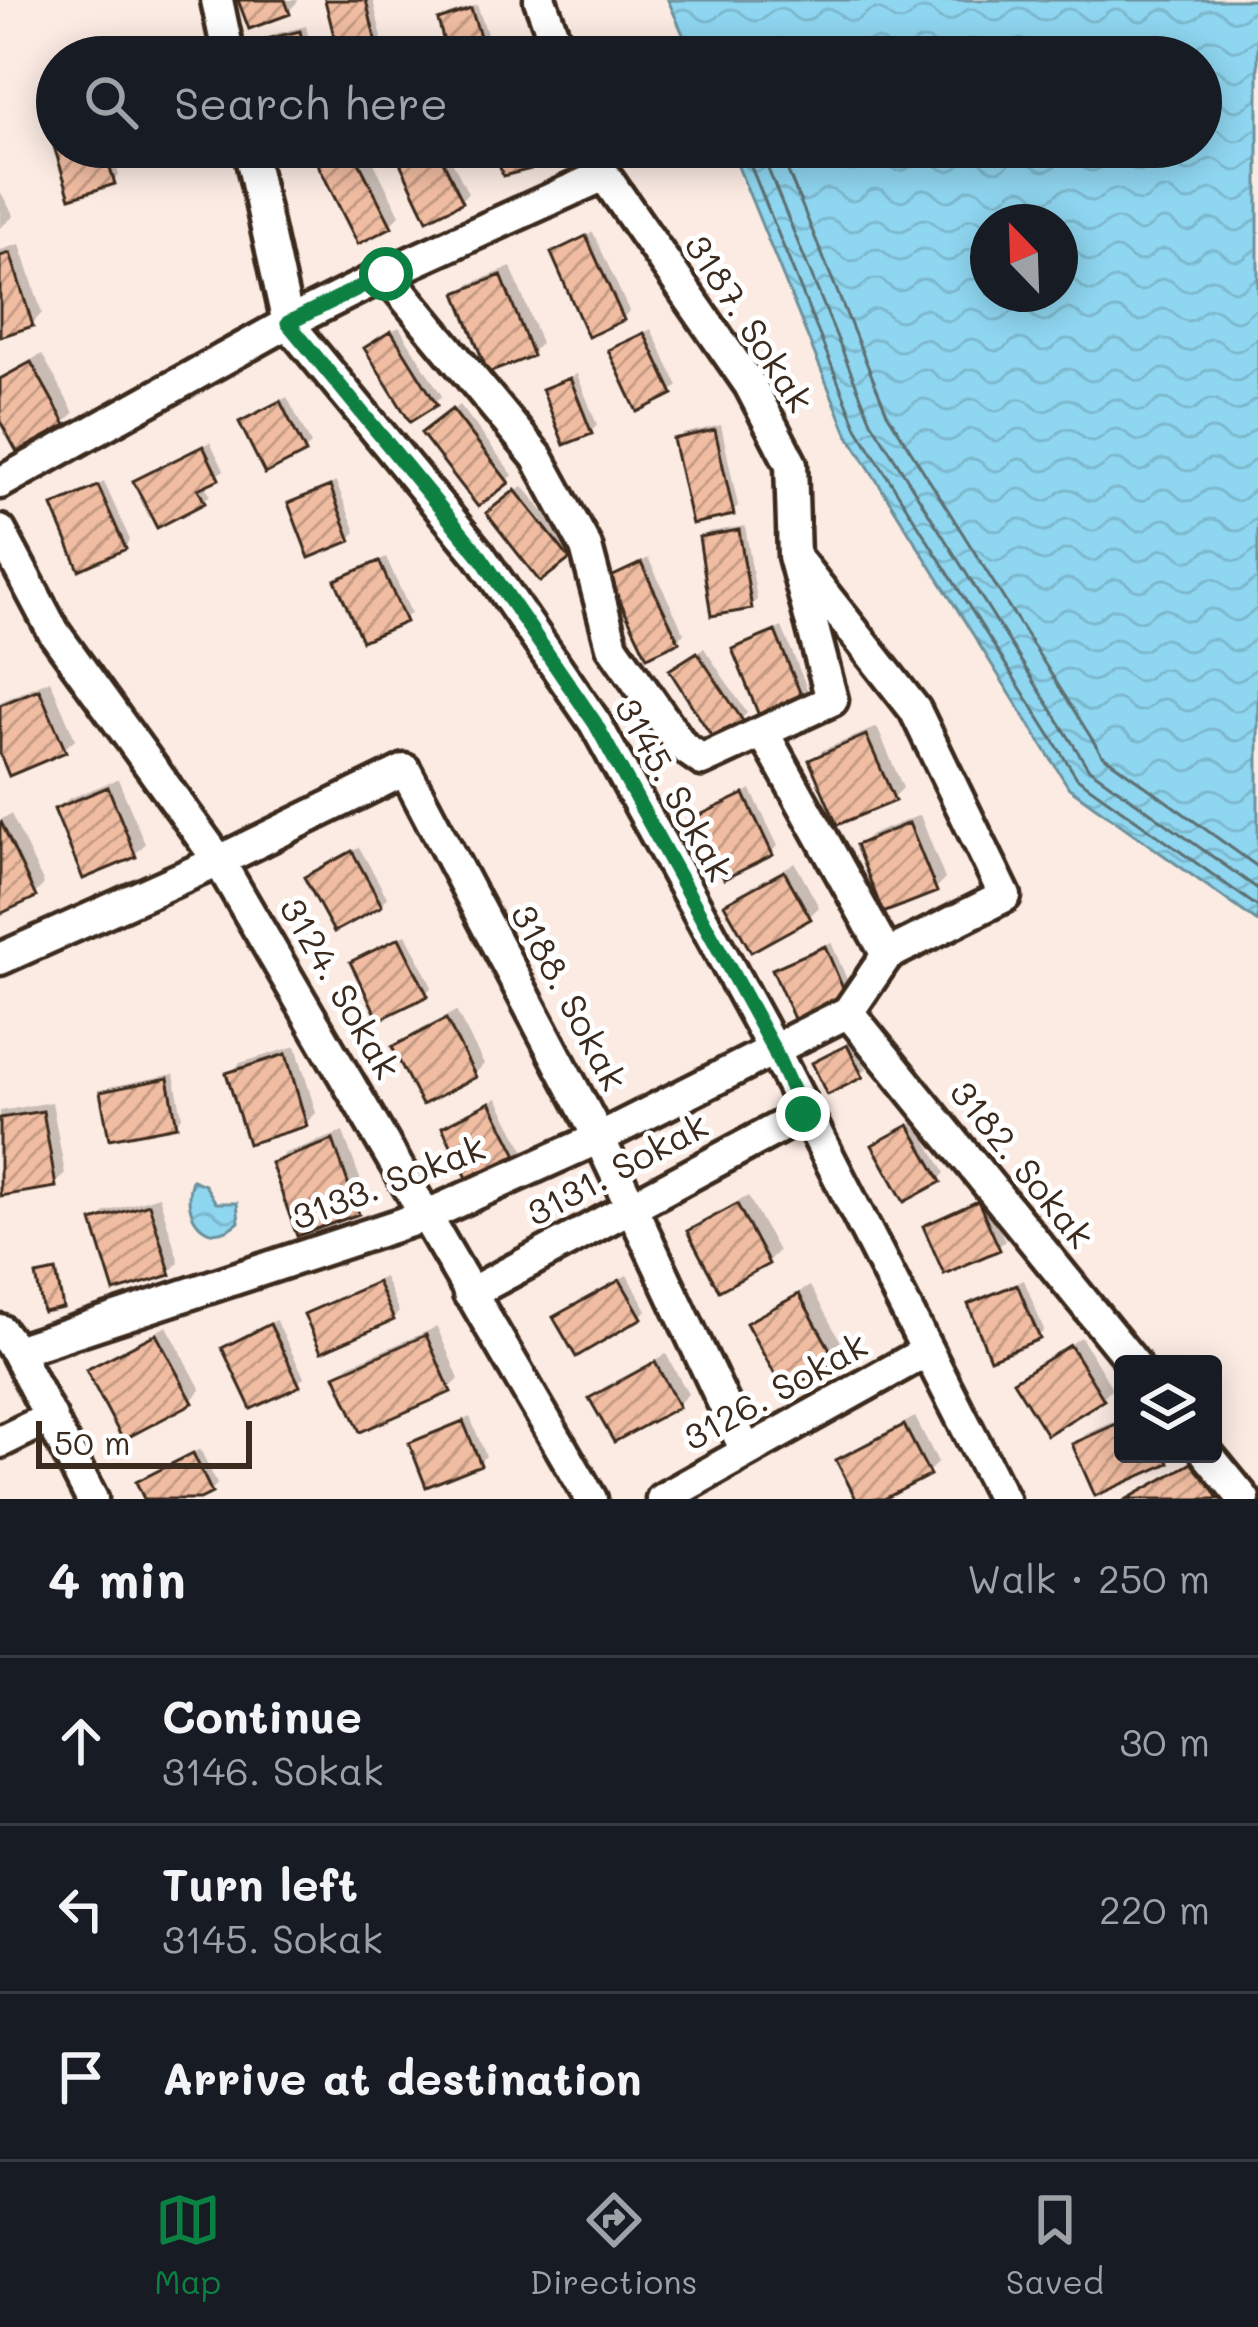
<!DOCTYPE html>
<meta charset="utf-8">
<style>
:root{--surface:#171b24;--page:#20242c;--text:#f1f3f6;--muted:#9ea1a6;--line:#363941;--accent:#0b8043}
body{margin:0;font-family:Mali,sans-serif;background:var(--page);color:var(--text)}
.controls{position:absolute;right:36px;bottom:36px;display:grid;overflow:hidden;border-radius:12px;box-shadow:0 6px 30px #0003}
.controls button{width:108px;height:108px;display:grid;place-items:center;padding:0;border:0;border-bottom:3px solid var(--line);background:var(--surface);color:var(--text);font:60px sans-serif}
.compass{position:absolute;left:970px;top:204px;width:108px;height:108px;border-radius:50%;background:var(--surface);box-shadow:0 6px 30px #0003;rotate:337deg}
.scale{position:absolute;left:36px;bottom:30px;width:216px;box-sizing:border-box;padding-left:12px;border:6px solid #3b2a1e;border-top:0;font-size:33px;line-height:42px;white-space:nowrap;color:#3b2a1e;-webkit-text-stroke:9px #fff;paint-order:stroke}
.stop{position:absolute;width:36px;height:36px;margin:-27px;border:9px solid #0b8043;border-radius:50%;background:#fff}
.stop.end{background:#0b8043;border-color:#fff;box-shadow:0 3px 12px #0008}
.list{margin:0;padding:0;list-style:none}
h2{display:flex;justify-content:space-between;align-items:center;height:156px;margin:0;padding:0 48px;font-size:51px}
h2 small{font-size:39px;font-weight:400;color:var(--muted)}
.list li{display:grid;grid-template-columns:78px 1fr auto;gap:36px;align-items:center;box-sizing:border-box;height:168px;padding:0 48px;border-top:3px solid var(--line)}
.list b{display:block;font-size:45px;white-space:nowrap}
.list p{margin:0;font-size:39px;white-space:nowrap;color:var(--muted)}
.list em{font-size:39px;font-style:normal;color:var(--muted)}
.icon{flex:none;width:66px;height:66px;fill:none;stroke:currentColor;stroke-width:2;stroke-linecap:round;stroke-linejoin:round}
.map{position:relative;flex:none;width:1258px;height:1499px;overflow:hidden}
.search{position:absolute;background:var(--surface);box-shadow:0 6px 30px #0003;left:36px;right:36px;top:36px;height:132px;display:flex;align-items:center;gap:30px;box-sizing:border-box;padding:0 42px;border-radius:66px;color:var(--muted);font-size:45px}
.sheet{height:660px;background:var(--surface)}
nav{display:flex;justify-content:space-around;align-items:center;box-sizing:border-box;height:168px;border-top:3px solid var(--line);background:var(--surface);font-size:33px;color:var(--muted)}
nav a{display:grid;justify-items:center;gap:6px}
nav .on{color:var(--accent)}
.map>svg:first-child{display:block}
.water{fill:url(#water-waves);stroke:#6d919c;stroke-width:3;fill-rule:evenodd}
.shadow{fill:#0003}
.lines{fill:none;stroke-linecap:round;stroke-linejoin:round}
.shore{stroke:#5d6f72;stroke-width:3}
.building{fill:url(#building-hatch);stroke:#3b2a1e;stroke-width:3}
.minor-casing{stroke:#3b2a1e;stroke-width:39}
.minor{stroke:#fff;stroke-width:30}
.route{stroke:#0b8043;stroke-width:15}
.labels{text-anchor:middle;stroke-width:10;stroke-linejoin:round;paint-order:stroke}
.street-label{font-size:36px;fill:#3b2a1e;stroke:#fff}
</style>
<div class="map">
<svg width="1258" height="1499" viewBox="0 0 1258 1499">
<defs>
<pattern id="water-waves" width="16" height="10" patternUnits="userSpaceOnUse" patternTransform="scale(3)"><rect width="16" height="10" fill="#8fd6f0"/><path d="M0 5q4-4 8 0t8 0" fill="none" stroke="#7cb8cd"/></pattern>
<pattern id="building-hatch" width="6" height="6" patternUnits="userSpaceOnUse" patternTransform="scale(3)"><rect width="6" height="6" fill="#f1bda2"/><path d="M-1 1l2-2M0 6l6-6M5 7l2-2" fill="none" stroke="#c49a83"/></pattern>
</defs>
<rect width="100%" height="100%" fill="#fbebe3"/>
<filter id="ink" filterUnits="userSpaceOnUse"><feTurbulence type="fractalNoise" baseFrequency=".00833" numOctaves="2"/><feDisplacementMap in="SourceGraphic" scale="24" xChannelSelector="R" yChannelSelector="G"/><feConvolveMatrix kernelMatrix="1 2 1 2 8 2 1 2 1" color-interpolation-filters="sRGB"/></filter>
<g filter="url(#ink)">
<path class="water" d="M668,0H1258V922L1069,788L847,433L730,147H1201V57H693ZM1060,222V294H988V222Z
M192,1180L205,1185L216,1203H237L239,1222C206,1251 180,1214 192,1180Z"/>
<path class="shadow" d="M242,0H298V1L288,12Z
M328,0H373L382,38L376,44Z
M477,5L495,57H452L441,21L448,14Z
M306,26L313,57H273L269,40L275,34Z
M57,147H111L119,175L113,181Z
M313,147H366L400,215L390,225Z
M432,147H445L468,193L461,200L404,164Z
M0,191L14,216L0,228Z
M593,232L629,311L623,318L554,253Z
M20,244L42,313L32,324L0,334V250Z
M511,267L541,343L531,353L460,294L470,284Z
M399,327L442,396L411,418L374,342Z
M651,329L678,386L671,392L611,351Z
M42,354L74,413L64,423L0,414V377Z
M577,374L597,425L590,431L545,390Z
M287,397L311,444L305,451L242,422Z
M460,405L513,475L507,481L431,427Z
M721,425L738,506L732,512L677,440L683,434Z
M210,442L224,470L204,483L210,495L203,501L137,481Z
M104,482L130,540L124,547L55,507Z
M336,482L356,532L349,539L291,504Z
M523,486L574,550L568,557L496,507Z
M745,526L757,600L750,606L702,538L708,532Z
M386,557L411,613L404,619L338,581Z
M648,558L684,633L678,640L613,579Z
M782,627L808,691L801,698L736,649Z
M704,648L747,713L741,719L679,664Z
M50,680L75,739L64,749L0,747V702Z
M877,727L903,788L893,798L812,760L823,750Z
M118,779L145,844L135,854L58,809L68,799Z
M751,790L778,846L771,852L697,819Z
M11,814L44,884L34,895L0,911V820Z
M920,815L945,879L935,889L860,845L870,835Z
M359,847L387,897L381,904L308,878Z
M795,863L819,907L809,917L728,904L738,894Z
M406,934L432,987L426,993L354,963Z
M831,942L851,989L845,995L776,970Z
M456,1011L484,1064L474,1075L396,1048L406,1038Z
M854,1041L867,1069L861,1075L815,1064Z
M296,1046L316,1113L306,1123L229,1074L240,1063Z
M174,1074L182,1117L176,1123L103,1093L109,1087Z
M497,1098L524,1150L518,1156L445,1128Z
M52,1102L65,1174L54,1184L0,1193V1111Z
M916,1121L945,1173L939,1179L882,1140Z
M343,1132L368,1201L358,1211L275,1163L285,1153Z
M159,1196L179,1262L169,1272L96,1222L106,1212Z
M748,1196L778,1251L768,1261L721,1287L691,1232L701,1222Z
M985,1197L1005,1241L998,1247L927,1227Z
M58,1270L64,1303L62,1305L39,1276Z
M627,1275L647,1310L640,1316L563,1312Z
M384,1277L399,1312L393,1318L308,1314Z
M1024,1280L1044,1330L1038,1337L972,1304L978,1298Z
M810,1286L845,1349L835,1359L750,1324L760,1314Z
M276,1320L304,1377L298,1383L225,1348Z
M167,1326L201,1390L191,1400L90,1371L100,1361Z
M437,1327L459,1379L449,1389L338,1376L349,1365Z
M1081,1337L1112,1388L1102,1398L1017,1381Z
M666,1354L688,1394L678,1404L615,1438L593,1398L603,1388Z
M470,1417L486,1456L479,1462L412,1443L419,1437Z
M915,1417L938,1462L928,1472L840,1461L850,1451Z
M1123,1418V1454H1174L1167,1461L1096,1492L1076,1444L1086,1434Z
M200,1449L217,1484L211,1491L139,1482Z
M1205,1454L1234,1499H1129L1136,1492Z"/>
<g class="lines">
<path class="shore" d="M743,147L857,428L1077,778L1258,907
M759,147L871,421L1088,768L1258,889
M778,147L887,413L1102,755L1258,867"/>
</g>
<path class="building" d="M238,0H285L290,14L249,29Z
M325,0H366L377,47L339,56Z
M471,9L487,57H448L438,20Z
M300,31L306,57H270L266,39Z
M57,138V147H103L115,184L70,198L52,140Z
M309,147H351L392,227L358,244Z
M436,147L463,202L427,220L400,163Z
M482,147H512L486,156Z
M512,147H521L531,169L503,176L495,153Z
M586,236L624,320L588,337L551,253Z
M10,253L33,326L0,337V256Z
M501,275L533,356L488,373L456,293Z
M391,331L437,405L410,422L364,348Z
M644,333L673,394L637,412L608,350Z
M31,362L66,425L17,452L0,421V379Z
M570,378L592,434L564,445L542,389Z
M280,401L306,453L265,474L239,422Z
M452,409L509,483L478,507L421,433Z
M715,430L734,515L692,524L673,439Z
M203,446L219,479L198,489L205,503L157,528L133,481Z
M98,486L126,549L79,570L52,506Z
M330,486L351,541L309,558L288,503Z
M515,490L570,559L540,582L486,513Z
M739,530L752,609L711,616L699,537Z
M379,561L406,622L362,641L335,580Z
M641,563L679,642L647,657L609,578Z
M775,631L803,700L760,718L732,649Z
M697,652L743,721L714,740L669,670Z
M39,689L66,752L9,776L0,754V705Z
M866,735L895,801L837,825L809,760Z
M108,787L136,857L83,879L54,809Z
M744,794L773,855L724,879L694,818Z
M1,822L36,897L0,914V823Z
M909,823L937,892L883,913L856,845Z
M352,851L382,906L334,932L304,877Z
M784,871L811,919L751,952L724,904Z
M399,938L428,996L379,1020L350,962Z
M825,946L847,998L795,1021L772,969Z
M446,1019L476,1077L422,1105L392,1047Z
M847,1045L863,1077L827,1095L812,1063Z
M286,1054L307,1126L248,1144L226,1073Z
M168,1078L177,1126L109,1139L100,1092Z
M490,1102L519,1159L470,1184L442,1127Z
M43,1111L56,1187L0,1196V1118Z
M909,1125L941,1182L904,1202L872,1145Z
M333,1140L359,1214L297,1236L271,1163Z
M978,1201L1000,1250L944,1274L923,1226Z
M149,1204L171,1275L114,1292L92,1221Z
M737,1204L769,1264L719,1291L687,1231Z
M56,1271L63,1308L43,1312L36,1275Z
M620,1280L642,1318L576,1357L553,1317Z
M377,1282L394,1320L321,1352L304,1314Z
M1017,1284L1040,1339L990,1359L968,1304Z
M799,1294L837,1362L784,1391L746,1323Z
M270,1324L300,1386L251,1409L222,1348Z
M156,1334L193,1403L123,1440L86,1370Z
M426,1335L451,1392L360,1432L335,1375Z
M1070,1345L1104,1400L1047,1435L1013,1381Z
M655,1362L679,1407L614,1442L589,1398Z
M463,1421L481,1465L426,1487L409,1443Z
M1123,1421V1454H1165L1169,1463L1095,1496L1072,1444Z
M904,1425L930,1475L884,1499H856L836,1460Z
M193,1453L212,1493L200,1499H144L136,1482Z
M1197,1460L1218,1499H1127Z"/>
<g class="lines">
<defs>
<path id="minor" d="M217,0L229,57
M540,0L561,57
M249,147L288,323L480,556L595,723L774,1050L1003,1499
M386,274L537,457L586,547L612,646L682,746L702,760L832,700L794,556L791,464L750,385L604,175L594,147
M0,483L288,323L386,274L604,175
M0,531L53,631L219,861L591,1499
M763,732L887,955
M0,959L219,861L405,770L599,1138L746,1451
M848,1012L1134,1364
M469,1294L804,1114
M0,1330L16,1351L92,1499
M16,1351L428,1215L599,1138L848,1012L887,955L1005,896L915,710L794,556
M0,1442L51,1417
M1207,1454L1244,1499
M662,1499L925,1352"/>
</defs>
<use href="#minor" class="minor-casing"/>
<use href="#minor" class="minor"/>
</g>
</g>
<g class="lines" filter="url(#ink)">
<path class="route" d="M386,274L288,323L480,556L595,723L774,1050L803,1114"/>
</g>
<g class="labels">
<g class="street-label">
<text transform="translate(749 323) rotate(57)" y="13">3187. Sokak</text>
<text transform="translate(674 789) rotate(61)" y="13">3145. Sokak</text>
<text transform="translate(340 988) rotate(60)" y="13">3124. Sokak</text>
<text transform="translate(569 997) rotate(62)" y="13">3188. Sokak</text>
<text transform="translate(1022 1164) rotate(51)" y="13">3182. Sokak</text>
<text transform="translate(617 1169) rotate(-28)" y="13">3131. Sokak</text>
<text transform="translate(388 1182) rotate(-21)" y="13">3133. Sokak</text>
<text transform="translate(775 1391) rotate(-29)" y="13">3126. Sokak</text>
</g>
</g>
</svg>
<div class="controls">
<button><svg class="icon" aria-label="layers" viewBox="0 0 24 24"><path d="M12 4l9 5-9 5-9-5zM3 14l9 5 9-5"/></svg></button>
</div>
<svg class="compass" viewBox="-18 -18 36 36"><path d="M0-13l5 13h-10z" fill="#e53935"/><path d="M0 13l5-13h-10z" fill="#9ea1a6"/></svg>
<div class="scale">50 m</div>
<div class="stop" style="left:386px;top:274px"></div>
<div class="stop end" style="left:803px;top:1114px"></div>
<div class="search"><svg class="icon" aria-label="search" viewBox="0 0 24 24"><circle cx="10" cy="10" r="6"/><path d="M15 15l6 6"/></svg>Search here</div>
</div>
<section class="sheet">
<h2>4 min<small>Walk · 250 m</small></h2>
<ul class="list">
<li><svg class="icon" aria-label="ahead" viewBox="0 0 24 24"><path d="M12 20V5M6 11l6-6 6 6"/></svg><div><b>Continue</b><p>3146. Sokak</p></div><em>30 m</em></li>
<li><svg class="icon" aria-label="left" viewBox="0 0 24 24"><path d="M17 20v-9H6M10 6l-5 5 5 5"/></svg><div><b>Turn left</b><p>3145. Sokak</p></div><em>220 m</em></li>
<li><svg class="icon" aria-label="arrive" viewBox="0 0 24 24"><path d="M6 21V4h12l-3 4 3 4H6"/></svg><div><b>Arrive at destination</b></div></li>
</ul>
</section>
<nav>
<a class="on"><svg class="icon" aria-label="map" viewBox="0 0 24 24"><path d="M3 6l6-2 6 2 6-2v14l-6 2-6-2-6 2zM9 4v14M15 6v14"/></svg>Map</a>
<a><svg class="icon" aria-label="directions" viewBox="0 0 24 24"><path d="M12 3l9 9-9 9-9-9zM9 14v-3h6M13 9l2 2-2 2"/></svg>Directions</a>
<a><svg class="icon" aria-label="saved" viewBox="0 0 24 24"><path d="M7 4h10v16l-5-4-5 4z"/></svg>Saved</a>
</nav>
